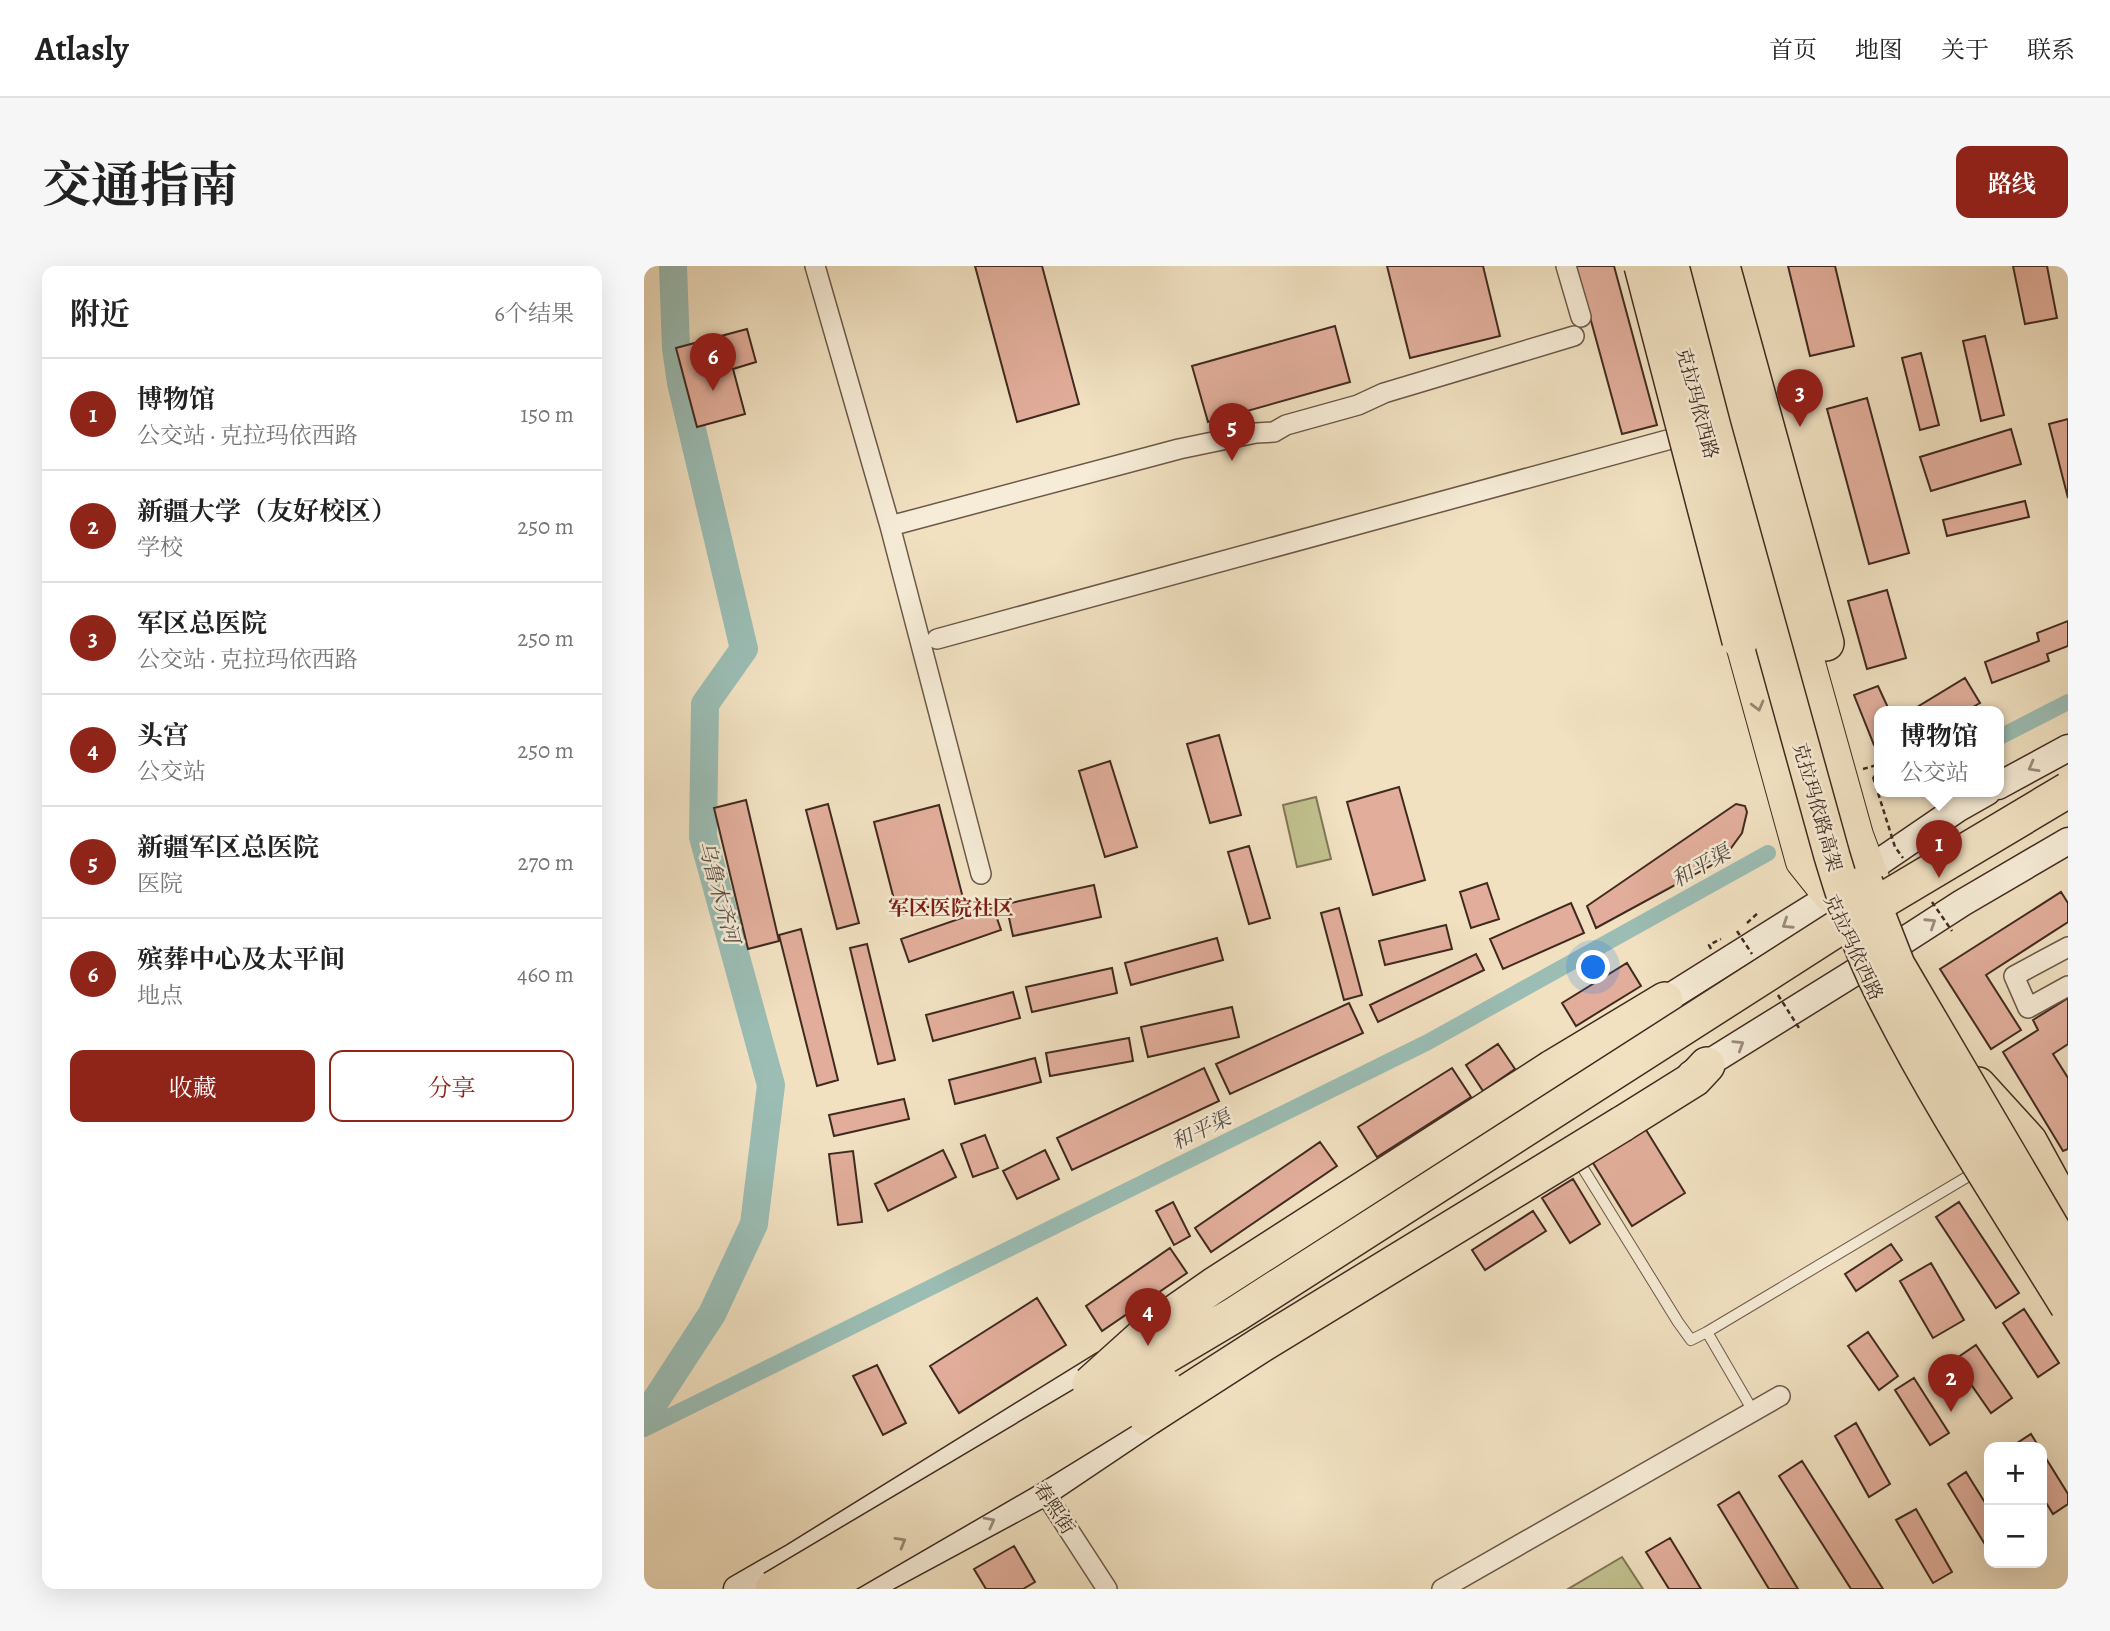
<!DOCTYPE html>
<html lang="zh">
<meta charset="utf-8">
<style>
:root{--surface:#fff;--page:#f6f6f6;--text:#222;--muted:#767676;--line:#e0e0e0;--accent:#8f2418}
body{margin:0;font-family:Alegreya,"Noto Serif SC",serif;background:var(--page);color:var(--text)}
.controls{position:absolute;right:21px;bottom:21px;display:grid;overflow:hidden;border-radius:14px;box-shadow:0 7px 28px #0002}
.controls button{width:63px;height:63px;display:grid;place-items:center;padding:0;border:0;border-bottom:2px solid var(--line);background:var(--surface);color:var(--text);font:35px sans-serif}
.you{position:absolute;left:950px;top:702px;width:24px;height:24px;margin:-18px;border:5px solid #fff;border-radius:50%;background:#1a73e8;box-shadow:0 0 0 10px #1a73e833}
.badge{display:grid;place-items:center;width:46px;height:46px;border-radius:50%;background:var(--accent);color:#fff;font-size:23px;font-weight:700}
.pin{position:absolute;translate:-50% -58px;filter:drop-shadow(0 2px 4px #0008)}
.pin::after{content:'';position:absolute;top:37px;width:24px;height:21px;background:inherit;clip-path:polygon(0 0,100% 0,50% 100%)}
.popup{position:absolute;left:1230px;top:440px;width:130px;height:91px;box-sizing:border-box;display:grid;place-content:center;border-radius:14px;background:var(--surface);filter:drop-shadow(0 2px 5px #0005);font-size:23px;white-space:nowrap;color:var(--muted)}
.popup b{font-size:26px;color:var(--text)}
.popup::after{content:'';position:absolute;left:50%;top:100%;margin-left:-14px;border:14px solid transparent;border-top-color:var(--surface)}
.list{margin:0;padding:0;list-style:none}
h2{display:flex;justify-content:space-between;align-items:center;height:91px;margin:0;padding:0 28px;font-size:30px}
h2 small{font-size:23px;font-weight:400;color:var(--muted)}
.list li{display:grid;grid-template-columns:46px 1fr auto;gap:21px;align-items:center;box-sizing:border-box;height:112px;padding:0 28px;border-top:2px solid var(--line)}
.list b{display:block;font-size:26px;white-space:nowrap}
.list p{margin:0;font-size:23px;white-space:nowrap;color:var(--muted)}
.list em{font-size:23px;font-style:normal;color:var(--muted)}
.actions{display:flex;gap:14px;padding:21px 28px}
.actions a{flex:1;padding:16px 0;border:2px solid var(--accent);border-radius:14px;text-align:center;font-size:24px;color:var(--accent)}
.actions .main{background:var(--accent);color:#fff}
.map{position:relative;flex:none;width:1424px;height:1323px;overflow:hidden;border-radius:14px}
header{display:flex;align-items:center;gap:42px;box-sizing:border-box;height:98px;padding:0 35px;background:var(--surface);border-bottom:2px solid var(--line)}
header strong{font-size:33px}
nav{display:flex;gap:38px;margin-inline-start:auto;font-size:24px}
.intro{display:flex;align-items:center;justify-content:space-between;box-sizing:border-box;height:168px;padding:0 42px}
h1{margin:0;font-size:49px}
.button{padding:18px 32px;border-radius:14px;background:var(--accent);color:#fff;font-size:24px;font-weight:700}
main{display:flex;gap:42px;padding:0 42px}
aside{flex:1;background:var(--surface);border-radius:14px;box-shadow:0 7px 28px #0002}
.map>svg:first-child{display:block}
.green{fill:#c1c18e;stroke:#807657;stroke-width:2}
.lines{fill:none;stroke-linecap:round;stroke-linejoin:round}
.canal{stroke:#9bbdb4;stroke-width:16}
.river{stroke:#9bbdb4;stroke-width:28}
.building{fill:#e2ae9b;stroke:#402a20;stroke-width:2}
.lane-casing{stroke:#6c5848;stroke-width:12}
.street-casing{stroke:#6c5848;stroke-width:22}
.secondary-casing{stroke:#402a20;stroke-width:29}
.primary-casing{stroke:#402a20;stroke-width:32}
.highway-casing{stroke:#402a20;stroke-width:38}
.path{stroke:#402a20;stroke-width:2.5;stroke-dasharray:5 3.5;stroke-linecap:butt}
.lane{stroke:#f6ecd7;stroke-width:10}
.street{stroke:#f6ecd7;stroke-width:19}
.secondary{stroke:#f6ecd7;stroke-width:26}
.primary{stroke:#f1e1c1;stroke-width:30}
.highway{stroke:#f1e1c1;stroke-width:35}
.highway-bridge-casing{stroke:#402a20;stroke-width:38;stroke-linecap:butt}
.path-bridge{stroke:#402a20;stroke-width:2.5;stroke-dasharray:5 3.5;stroke-linecap:butt}
.highway-bridge{stroke:#f1e1c1;stroke-width:35}
.oneway{stroke:#988670}
.oneway2{stroke:#9b8b7c}
.labels{text-anchor:middle;stroke-width:5;stroke-linejoin:round;paint-order:stroke}
.street-label{font-size:19px;fill:#402a20;stroke:#f6ecd7}
.water-label{font-size:21px;font-style:italic;fill:#574f45;stroke:#f6ecd7}
.neighbourhood-label{font-size:21px;font-weight:bold;fill:#7a1f14;stroke:#f6ecd7}
</style>
<header>
<strong>Atlasly</strong>
<nav><a>首页</a><a>地图</a><a>关于</a><a>联系</a></nav>
</header>
<div class="intro"><h1>交通指南</h1><a class="button">路线</a></div>
<main>
<aside>
<h2>附近<small>6个结果</small></h2>
<ul class="list">
<li><span class="badge">1</span><div><b>博物馆</b><p>公交站 · 克拉玛依西路</p></div><em>150 m</em></li>
<li><span class="badge">2</span><div><b>新疆大学（友好校区）</b><p>学校</p></div><em>250 m</em></li>
<li><span class="badge">3</span><div><b>军区总医院</b><p>公交站 · 克拉玛依西路</p></div><em>250 m</em></li>
<li><span class="badge">4</span><div><b>头宫</b><p>公交站</p></div><em>250 m</em></li>
<li><span class="badge">5</span><div><b>新疆军区总医院</b><p>医院</p></div><em>270 m</em></li>
<li><span class="badge">6</span><div><b>殡葬中心及太平间</b><p>地点</p></div><em>460 m</em></li>
</ul>
<div class="actions"><a class="main">收藏</a><a>分享</a></div>
</aside>
<div class="map">
<svg width="1424" height="1323" viewBox="0 0 1424 1323">
<rect width="100%" height="100%" fill="#f1e1c1"/>
<filter id="stains"><feTurbulence type="fractalNoise" baseFrequency=".00286" numOctaves="4"/><feColorMatrix values="0 0 0 0 .2 0 0 0 0 .09 0 0 0 0 .02 0 0 0 .5 -.17"/></filter>
<radialGradient id="worn" r=".72"><stop offset=".6" stop-color="#630" stop-opacity="0"/><stop offset="1" stop-color="#630" stop-opacity=".3"/></radialGradient>
<path class="green" d="M672,531L687,593L653,601L639,539Z
M978,1291L999,1323H924Z"/>
<g class="lines">
<path class="canal" d="M1354,472L1424,436
M0,1163L784,776L1124,587"/>
<path class="river" d="M0,1152L68,1048L110,958L127,819L59,571L61,438L100,383L37,117L32,82L29,0"/>
</g>
<path class="building" d="M331,0H398L435,138L373,156Z
M743,0H839L856,70L766,92Z
M932,0H970L1013,159L978,168Z
M1144,0H1191L1210,80L1166,90Z
M1369,0H1403L1413,52L1381,58Z
M691,60L706,116L564,156L548,100Z
M103,63L112,96L89,103L101,148L53,161L32,82Z
M1341,70L1360,149L1337,155L1319,75Z
M1277,87L1295,159L1276,164L1258,92Z
M1223,132L1265,287L1225,298L1183,143Z
M1424,153V232L1405,158Z
M1367,163L1377,198L1287,225L1276,191Z
M1381,235L1385,251L1303,270L1299,254Z
M1243,324L1262,392L1223,403L1204,335Z
M1424,355V380L1403,388L1405,395L1348,417L1341,396L1395,375L1393,367Z
M1321,412L1336,437L1320,446H1265Z
M1234,420L1246,446H1236V479H1230L1210,429Z
M575,469L597,549L566,557L543,478Z
M466,495L493,581L461,591L435,505Z
M755,521L781,614L729,629L703,536Z
M102,534L135,675L104,683L70,542Z
M184,538L215,657L193,663L162,544Z
M1092,538L1101,540L1103,546L1098,567L1079,593L952,662L943,640Z
M295,539L319,632L254,649L230,556Z
M605,580L626,652L605,658L584,586Z
M843,617L855,653L827,662L816,626Z
M450,619L457,651L369,670L362,638Z
M1417,626L1424,637V656L1342,709L1377,764L1347,783L1296,703Z
M927,637L940,667L859,703L846,673Z
M349,641L357,664L265,696L257,673Z
M695,642L718,729L700,734L677,647Z
M802,659L808,683L741,699L735,675Z
M157,663L194,814L173,820L135,669Z
M573,672L579,694L487,719L481,697Z
M223,678L251,794L234,798L206,682Z
M832,688L840,704L734,756L726,739Z
M983,697L997,720L932,760L918,737Z
M468,702L473,727L388,746L382,721Z
M369,726L376,752L289,775L282,749Z
M1424,732V778L1409,788L1424,812V883L1419,885L1359,786L1394,764L1389,754Z
M705,737L719,767L586,828L572,798Z
M588,741L595,771L504,791L497,761Z
M485,772L489,795L406,810L402,787Z
M854,778L871,803L839,825L822,799Z
M391,792L397,816L311,838L305,814Z
M560,802L575,835L428,904L413,872Z
M808,802L827,831L733,891L714,861Z
M260,833L265,853L190,870L185,849Z
M999,859L1041,927L988,960L946,892Z
M341,869L354,902L329,911L317,878Z
M676,876L693,900L567,986L551,962Z
M299,884L312,911L244,945L231,918Z
M401,884L415,913L373,933L359,905Z
M209,885L218,956L194,959L185,888Z
M929,913L956,958L926,977L898,932Z
M529,936L546,970L530,979L512,945Z
M1315,936L1375,1027L1352,1042L1292,951Z
M889,945L902,965L841,1004L828,984Z
M1247,978L1258,994L1212,1025L1201,1008Z
M526,982L543,1007L458,1065L442,1040Z
M1287,997L1320,1054L1289,1072L1256,1015Z
M393,1032L422,1079L315,1147L286,1100Z
M1380,1043L1415,1097L1394,1111L1359,1057Z
M1224,1066L1254,1110L1235,1124L1204,1080Z
M1332,1079L1368,1132L1347,1147L1310,1094Z
M233,1099L262,1157L239,1169L209,1110Z
M1270,1112L1305,1167L1286,1179L1251,1124Z
M1212,1157L1246,1218L1225,1231L1191,1170Z
M1387,1168L1395,1181H1367Z
M1398,1186L1424,1228V1238L1409,1248L1398,1230Z
M1158,1195L1239,1323H1207L1135,1210Z
M1322,1206L1345,1243V1285L1304,1218Z
M1095,1226L1154,1323H1125L1074,1239Z
M1272,1243L1308,1306L1289,1317L1252,1254Z
M1026,1272L1057,1323H1025L1002,1286Z
M370,1280L391,1316L379,1323H342L330,1303Z"/>
<g class="lines">
<defs>
<path id="lane" d="M932,891L1034,1056L1047,1074L1063,1066L1109,1145
M1063,1066L1333,905"/>
<path id="street" d="M171,0L246,260L337,608
M922,0L937,51
M246,260L535,183L612,167L630,166L642,159L714,139L740,127L930,70
M293,373L1049,167
M1424,681L1370,710L1384,742L1424,720
M393,1215L463,1323
M798,1323L1136,1130"/>
<path id="secondary" d="M1354,520L1424,482
M1014,749L1021,734L1171,640L1313,543L1343,526
M1047,808L1208,708L1318,637L1424,575
M93,1323L149,1291L459,1099
M221,1323L401,1226L520,1146"/>
<path id="primary" d="M1055,0L1214,569L1240,639
M1096,375L1157,596L1185,631"/>
<path id="highway" d="M1078,0L1182,377
M908,802L1021,734
M1334,819L1385,875L1424,946
M978,858L1050,813L1063,799"/>
</defs>
<use href="#lane" class="lane-casing"/>
<use href="#street" class="street-casing"/>
<use href="#secondary" class="secondary-casing"/>
<use href="#primary" class="primary-casing"/>
<use href="#highway" class="highway-casing"/>
<path class="path" d="M1219,503L1236,498
M1229,511L1236,509
M1103,657L1115,646
M1067,683L1065,679L1077,673"/>
<use href="#lane" class="lane"/>
<use href="#street" class="street"/>
<use href="#secondary" class="secondary"/>
<use href="#primary" class="primary"/>
<use href="#highway" class="highway"/>
<defs>
<path id="highway-bridge" d="M998,0L1096,375
M1027,0L1069,161L1188,590C1202,636 1216,682 1238,725C1292,834 1360,936 1424,1040
M1221,617L1253,699L1424,990
M446,1118L506,1064L569,1020L908,802
M503,1152L615,1080L978,858
M129,1323L592,1048L1211,651L1424,524
M177,1323L387,1201L520,1119"/>
</defs>
<use href="#highway-bridge" class="highway-bridge-casing"/>
<path class="path-bridge" d="M1229,511L1251,581L1259,592
M1288,636L1308,665
M1093,665L1108,688
M1134,729L1155,762"/>
<use href="#highway-bridge" class="highway-bridge"/>
</g>
<defs><path id="oneway-chevron" d="M-2-3.5L2.5 0L-2 3.5" fill="none" stroke-width="1.6" stroke-linecap="round" stroke-linejoin="round" transform="scale(1.75)"/></defs>
<g class="oneway">
<use href="#oneway-chevron" transform="translate(1114 440) rotate(75)"/>
<use href="#oneway-chevron" transform="translate(257 1276) rotate(-30)"/>
</g>
<g class="oneway2">
<use href="#oneway-chevron" transform="translate(1389 501) rotate(151)"/>
<use href="#oneway-chevron" transform="translate(1287 657) rotate(-33)"/>
<use href="#oneway-chevron" transform="translate(1143 658) rotate(147)"/>
<use href="#oneway-chevron" transform="translate(1095 779) rotate(-32)"/>
<use href="#oneway-chevron" transform="translate(346 1256) rotate(-28)"/>
</g>
<g class="labels">
<g class="street-label">
<text transform="translate(1054 137) rotate(75)" y="7">克拉玛依西路</text>
<text transform="translate(1174 541) rotate(74)" y="7">克拉玛依路高架</text>
<text transform="translate(1210 681) rotate(65)" y="7">克拉玛依西路</text>
<text transform="translate(411 1242) rotate(57)" y="7">春熙街</text>
</g>
<g class="water-label">
<text transform="translate(1057 600) rotate(-29)" y="7">和平渠</text>
<text transform="translate(75 626) rotate(75)" y="7">乌鲁木齐河</text>
<text transform="translate(557 864) rotate(-26)" y="7">和平渠</text>
</g>
<g class="neighbourhood-label">
<text x="307" y="649">军区医院社区</text>
</g>
</g>
<rect width="100%" height="100%" filter="url(#stains)"/>
<rect width="100%" height="100%" fill="url(#worn)"/>
</svg>
<div class="controls">
<button>+</button>
<button>−</button>
</div>
<div class="you"></div>
<div class="pin badge" style="left:1295px;top:612px">1</div>
<div class="popup"><b>博物馆</b>公交站</div>
<div class="pin badge" style="left:1307px;top:1146px">2</div>
<div class="pin badge" style="left:1156px;top:161px">3</div>
<div class="pin badge" style="left:504px;top:1080px">4</div>
<div class="pin badge" style="left:588px;top:195px">5</div>
<div class="pin badge" style="left:69px;top:125px">6</div>
</div>
</main>
